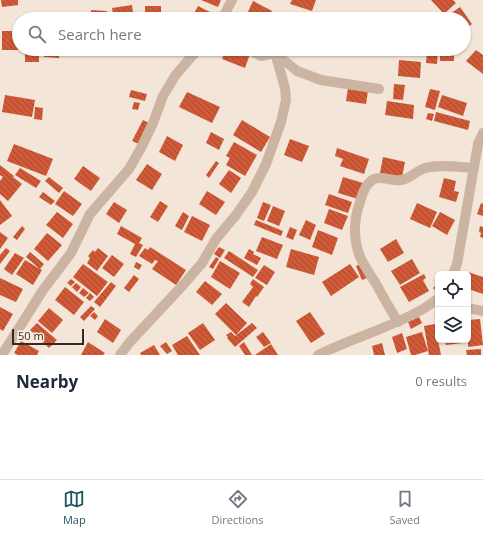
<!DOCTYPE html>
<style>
:root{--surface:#fff;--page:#f2f2f3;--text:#1f2937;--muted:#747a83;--line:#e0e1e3;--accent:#18575a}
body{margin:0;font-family:"Open Sans",sans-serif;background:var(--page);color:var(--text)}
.controls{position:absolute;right:12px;bottom:12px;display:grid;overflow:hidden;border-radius:6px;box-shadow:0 1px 3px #0004}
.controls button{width:36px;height:36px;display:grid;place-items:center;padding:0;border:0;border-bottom:1px solid var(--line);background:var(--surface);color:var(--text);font:20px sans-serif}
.scale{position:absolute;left:12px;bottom:10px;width:72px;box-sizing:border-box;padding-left:4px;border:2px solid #362a25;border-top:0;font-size:11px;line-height:14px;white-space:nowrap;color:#362a25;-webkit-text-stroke:3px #faefe3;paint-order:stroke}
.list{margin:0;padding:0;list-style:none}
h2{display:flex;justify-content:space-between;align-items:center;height:52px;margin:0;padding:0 16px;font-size:17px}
h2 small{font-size:13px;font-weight:400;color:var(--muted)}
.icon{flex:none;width:22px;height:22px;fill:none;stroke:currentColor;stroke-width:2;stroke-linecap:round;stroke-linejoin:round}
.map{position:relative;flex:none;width:483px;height:355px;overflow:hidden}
.search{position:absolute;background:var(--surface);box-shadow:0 1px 3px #0004;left:12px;right:12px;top:12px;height:44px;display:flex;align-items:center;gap:10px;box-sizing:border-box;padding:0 14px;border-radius:22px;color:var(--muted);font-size:15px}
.sheet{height:124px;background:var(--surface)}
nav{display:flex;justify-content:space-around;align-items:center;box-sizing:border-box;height:56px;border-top:1px solid var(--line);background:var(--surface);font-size:11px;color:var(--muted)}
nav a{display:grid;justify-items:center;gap:2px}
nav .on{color:var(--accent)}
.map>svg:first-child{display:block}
.building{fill:url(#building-back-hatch)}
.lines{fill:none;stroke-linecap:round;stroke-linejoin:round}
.minor{stroke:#ccb4a2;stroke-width:10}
</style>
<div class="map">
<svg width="483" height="355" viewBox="0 0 483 355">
<defs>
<pattern id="building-back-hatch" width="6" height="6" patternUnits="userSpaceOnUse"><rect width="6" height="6" fill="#d05a38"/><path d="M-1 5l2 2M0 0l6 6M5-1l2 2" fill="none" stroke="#aa4b2f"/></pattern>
</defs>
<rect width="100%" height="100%" fill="#f3e5d7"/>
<path class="building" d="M1,0H18V5L2,7Z
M201,0H221L218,7Z
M292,0H316L312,11L290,4Z
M431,0H453L456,3L444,14Z
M253,1L272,11L268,19H252L246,16Z
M132,5L134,19H114L112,8Z
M145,6H161V17H145Z
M198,6L214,14L211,19H191Z
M460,7L472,24L464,30V19H454L450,14Z
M91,10L107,11V19H91Z
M291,15L299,19H286L287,16L289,17Z
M2,31H19V50H2Z
M25,49H39V62H25Z
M44,49H60L59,58L44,57Z
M221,49H238L250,54L245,68L222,59L223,56L219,54Z
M427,49H438L437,64L426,63Z
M440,49H454V61H440Z
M476,50L483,55V74L466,61Z
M399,60L421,62L420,78L398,76Z
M394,84L405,85L403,100L393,99Z
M348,88L368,91L366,104L346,101Z
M430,89L440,91L435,110L425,107Z
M131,90L147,94L145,101L129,97Z
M187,92L220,107L212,123L179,107Z
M5,95L35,100L32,117L2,112Z
M442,95L467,103L463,116L438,107Z
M387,101L414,105L413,119L385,115Z
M134,102L140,103L138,110L132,109Z
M35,107L43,108L42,120L34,119Z
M436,112L470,121L468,130L434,121Z
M428,113L434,114L432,121L426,119Z
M143,120L149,123L139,144L132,141Z
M242,120L270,137L261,152L233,135Z
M211,132L224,139L219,150L206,143Z
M167,136L183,145L175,161L159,152Z
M290,139L309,146L302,162L284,155Z
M234,142L257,155L245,176L226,165L230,158L226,156Z
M14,144L53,159L46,176L7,161Z
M337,148L369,159L364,174L340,166L343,159L335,156Z
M383,157L405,162L402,177L380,173Z
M216,161L219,163L209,178L206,175Z
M147,164L162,174L152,190L136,180Z
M0,165L14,176L13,177L22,184L8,201L0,194V181L3,177L0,175Z
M83,166L100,178L91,191L74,179Z
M20,168L41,181L36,188L15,175Z
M229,170L241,178L231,193L219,184Z
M49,177L63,188L59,193L45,181Z
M343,177L363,183L358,199L338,193Z
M444,178L456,181L454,191L459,192L456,202L439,197Z
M64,191L82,204L73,216L55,204Z
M207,191L225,202L216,215L199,204Z
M43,192L55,201L51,205L39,197Z
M329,194L352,202L348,213L325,205Z
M0,200L12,216L0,225Z
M160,201L168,206L158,222L150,217Z
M114,202L127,210L119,223L106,214Z
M263,202L271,205L264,221L257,218Z
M417,203L437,212L430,228L410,219Z
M481,203L483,204V216L477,214Z
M273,206L285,211L279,226L267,221Z
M329,209L348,216L342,230L324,223Z
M57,212L73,224L63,238L46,225Z
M183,212L189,216L182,230L175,226Z
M440,212L455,220L447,235L432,226Z
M192,216L210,225L202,241L184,232Z
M256,220L283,231L281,236L254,225Z
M306,220L316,225L310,240L299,235Z
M22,226L25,229L17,240L13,237Z
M121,226L142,238L139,243L143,245L136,257L130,254L135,244L117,234Z
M480,226L483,227V238L480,237L481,233L479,232Z
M290,227L297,230L293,240L286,237Z
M318,230L338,238L332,255L312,247Z
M0,232L8,238L0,249Z
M47,233L62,245L48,261L34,249Z
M262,237L283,245L277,259L256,251Z
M396,239L404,253L388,262L380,249Z
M150,247L186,270L176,285L152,269L158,261L155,260L152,264L139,256L145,248L148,250Z
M219,247L225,250L220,258L214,254Z
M6,248L10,251L0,264V255Z
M98,248L108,256L97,271L87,263L90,258L88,256L93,250L95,252Z
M249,249L254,252L253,254L261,258L257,265L244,258Z
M291,249L319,257L314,275L286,267Z
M229,251L258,270L253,277L224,258Z
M30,252L44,264L40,269L42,270L33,285L16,274L25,260L40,269L26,257Z
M15,253L24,258L12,275L4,269Z
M112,255L124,264L114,277L102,268Z
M216,257L219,259L213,269L209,267Z
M412,259L420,273L400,285L391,271Z
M220,261L240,273L230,289L211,277Z
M136,262L142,265L139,270L134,267Z
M83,264L108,282L97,296L73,277Z
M350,264L359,277L331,296L322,282Z
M361,264L367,278L362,280L356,266Z
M264,265L275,272L267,285L255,278Z
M468,272L483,277V294L468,289Z
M424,274L426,278L423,280L429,291L409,302L400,287Z
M134,275L139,279L129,292L124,288Z
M0,278L23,289L16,302L0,295Z
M71,279L75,282L71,286L67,283Z
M253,279L264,287L257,297L256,296L249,307L242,302L253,287L250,284Z
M205,281L222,294L212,305L196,292Z
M111,282L116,286L100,307L94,302Z
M76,283L81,287L77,292L72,287Z
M438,283V290L436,291L433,288Z
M65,287L84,302L74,315L55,300Z
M83,288L89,293L84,297L79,293Z
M90,293L94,297L90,301L86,298Z
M226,303L247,323L236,335L215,314Z
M91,306L95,309L84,321L80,317Z
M0,307L13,314L3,331L0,329Z
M49,308L63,320L52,333L38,321Z
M94,312L98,316L95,320L90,316Z
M310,312L325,334L311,343L296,321Z
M419,317L422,323L411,329L408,322Z
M105,319L121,330L113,343L97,332Z
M480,319L483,345L468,347V320Z
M37,323L57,340L49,348L30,330Z
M203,323L215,340L200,350L188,333Z
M252,323L257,328L235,347L227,338L228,337L226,335L231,332L235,336Z
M435,324L441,355H429L424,326Z
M263,332L271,343L264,347L256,337Z
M422,332L428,351L415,355H411L406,337Z
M402,333L407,349L397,353L392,337Z
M187,336L200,355H178L172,345Z
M445,340H461L462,343L446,345Z
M21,341L39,351L37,355H18L14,353Z
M88,342L105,353L103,355H81Z
M166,342L172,351L167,354L160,346Z
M244,342L252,355H245L239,346Z
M382,343L385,355H374L372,346Z
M271,344L278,355H255Z
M154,345L160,355H141L140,353Z
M481,349V355H467L466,350Z"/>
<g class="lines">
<path class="minor" d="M222,19L232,0
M247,49L261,56L275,53
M275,53L297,71L321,80L379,89
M453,274L457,264L478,144L483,133
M468,308L483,311
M398,322C390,309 382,295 375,282C370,275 366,268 362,261C353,243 353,221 360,202C362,194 366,183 374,179C383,175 392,182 401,180C411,179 415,171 425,168C439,164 459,167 474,168
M2,355L43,290L71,253L90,214L129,169L141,148L153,123L163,96L175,76L191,57L199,49
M120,355L129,343L184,284L202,263L216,239L236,215L252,192L266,164L281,122L286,100L285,88L275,53
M318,355C352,338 390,328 423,309C428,306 433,302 438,299"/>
</g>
</svg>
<div class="controls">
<button><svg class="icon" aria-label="locate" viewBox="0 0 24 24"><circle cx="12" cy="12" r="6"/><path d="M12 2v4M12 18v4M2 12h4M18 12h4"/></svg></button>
<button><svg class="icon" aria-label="layers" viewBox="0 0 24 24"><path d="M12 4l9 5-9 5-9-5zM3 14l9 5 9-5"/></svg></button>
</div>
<div class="scale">50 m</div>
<div class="search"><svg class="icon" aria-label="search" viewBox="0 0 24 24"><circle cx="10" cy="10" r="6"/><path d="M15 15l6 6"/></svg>Search here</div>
</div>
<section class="sheet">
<h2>Nearby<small>0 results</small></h2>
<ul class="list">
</ul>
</section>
<nav>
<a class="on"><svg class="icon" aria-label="map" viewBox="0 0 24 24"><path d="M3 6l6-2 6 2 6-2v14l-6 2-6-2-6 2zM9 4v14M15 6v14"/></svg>Map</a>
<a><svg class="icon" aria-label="directions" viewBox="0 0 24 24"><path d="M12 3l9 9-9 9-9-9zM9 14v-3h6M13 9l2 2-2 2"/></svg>Directions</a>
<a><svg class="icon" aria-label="saved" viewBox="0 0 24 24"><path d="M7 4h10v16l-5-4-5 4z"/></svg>Saved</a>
</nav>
